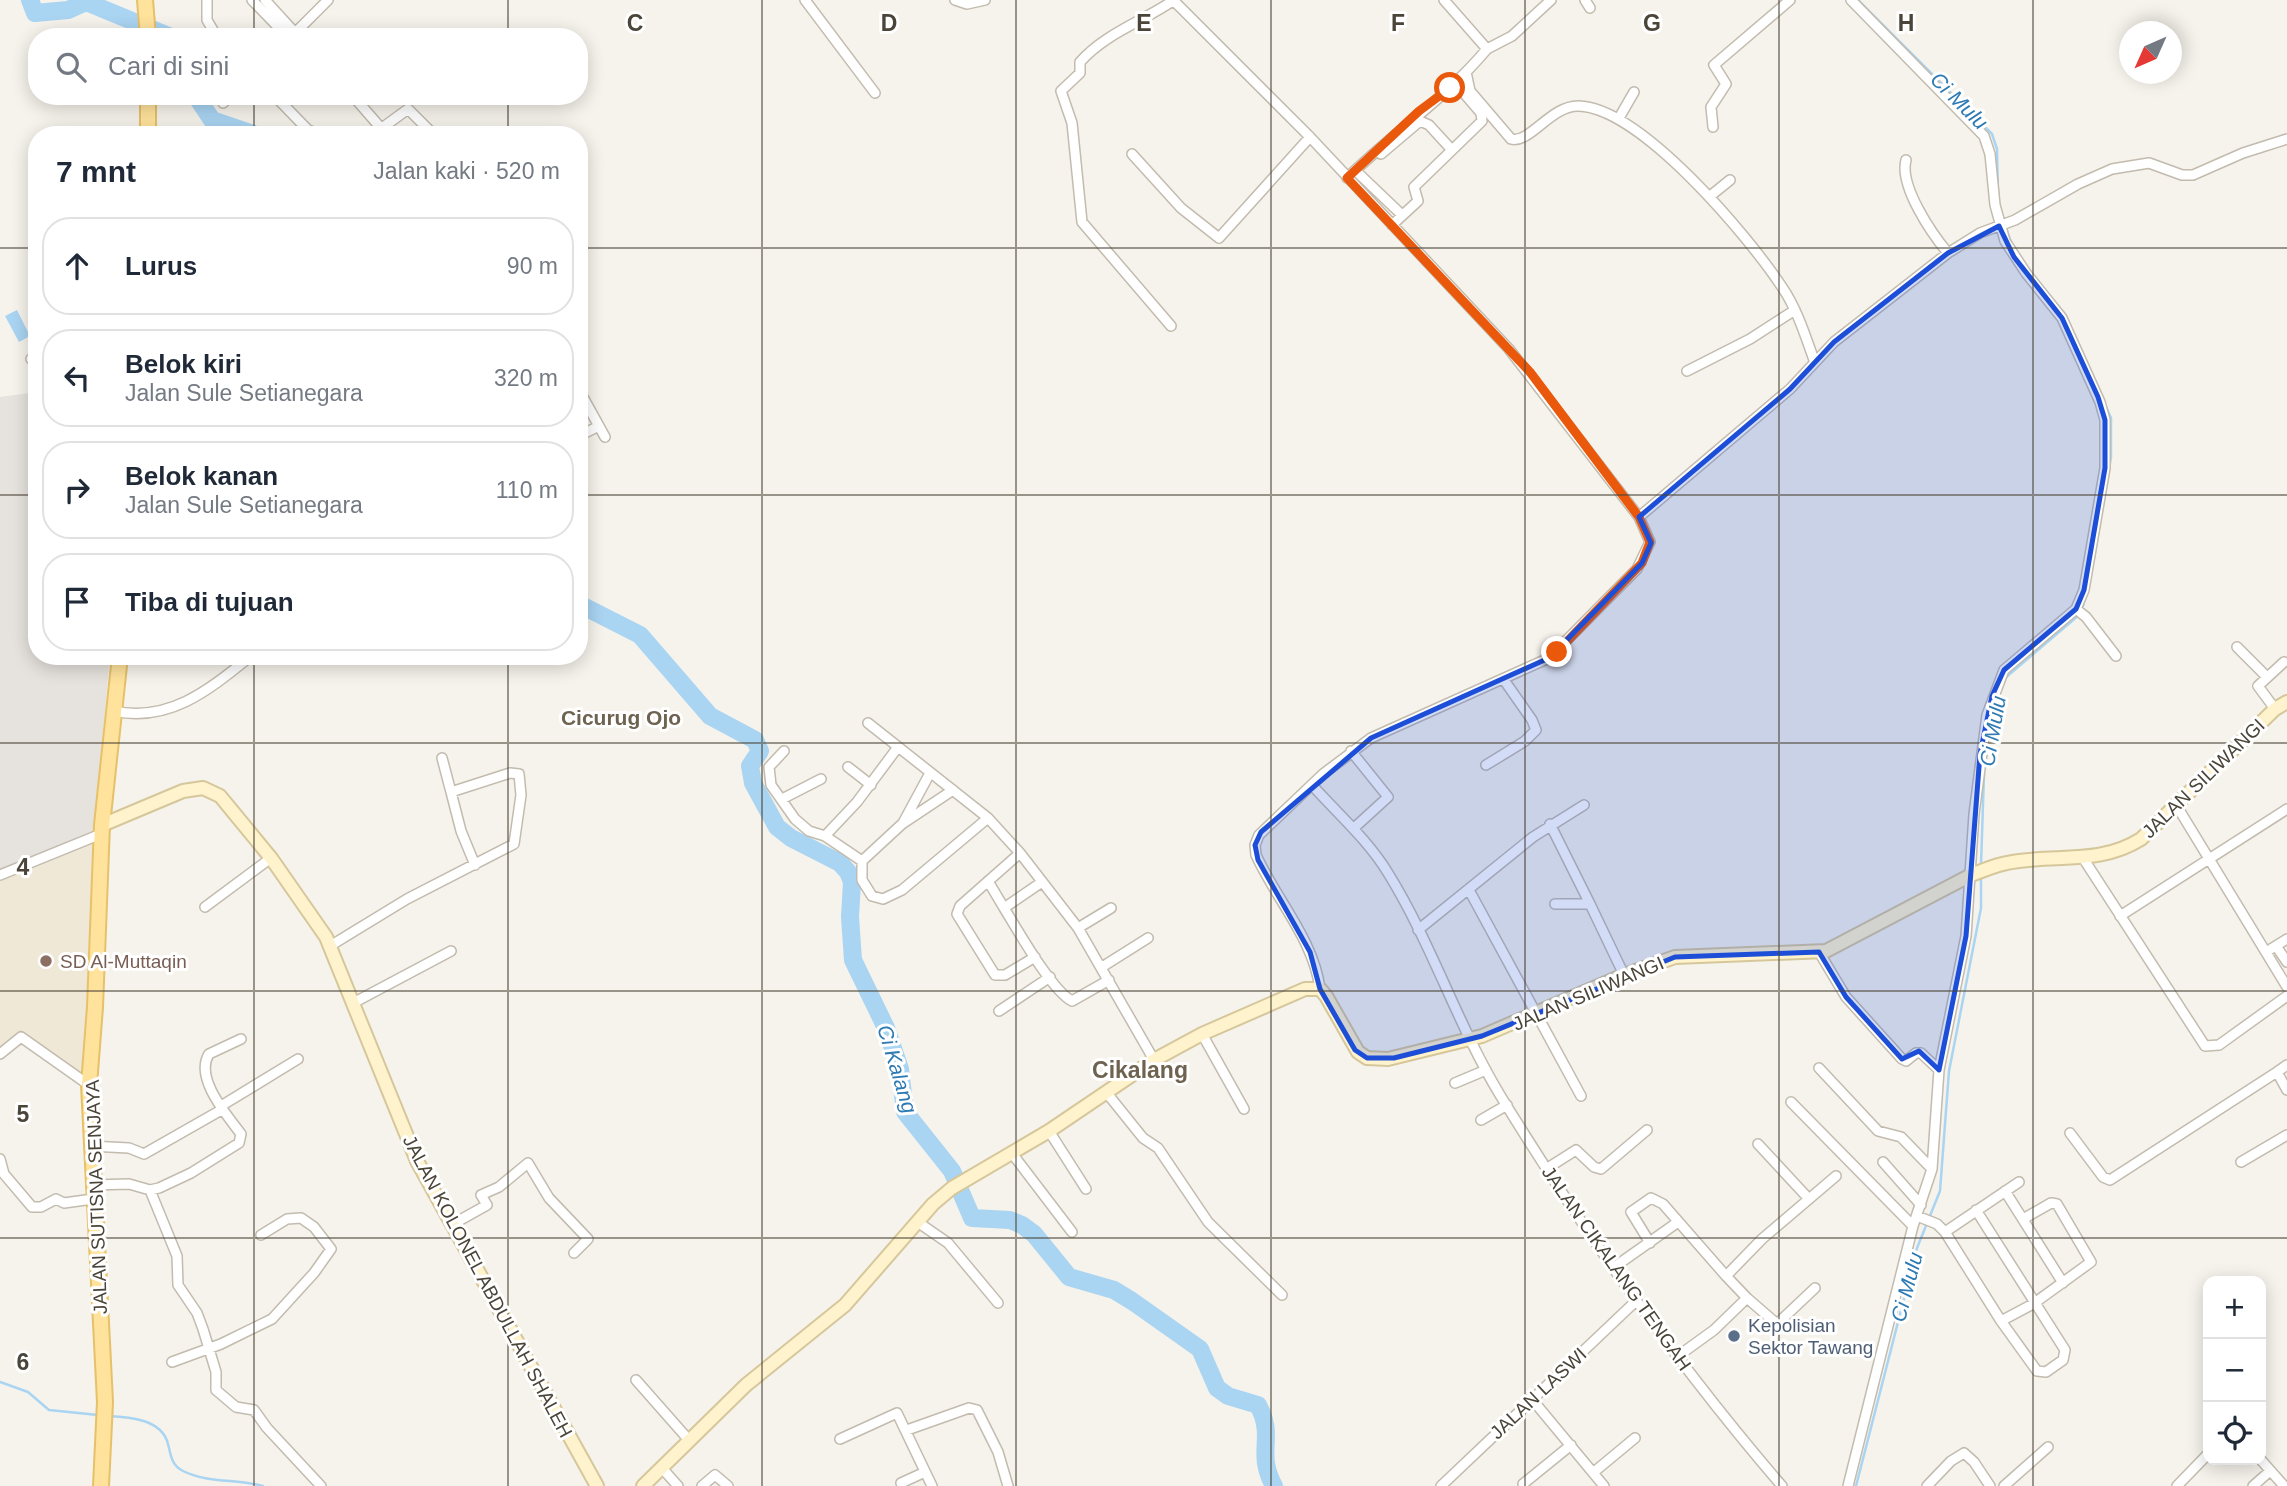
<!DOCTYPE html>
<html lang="id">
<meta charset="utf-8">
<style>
:root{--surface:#fff;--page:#f2f2f3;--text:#1f2937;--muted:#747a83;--line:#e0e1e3}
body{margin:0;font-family:Helvetica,sans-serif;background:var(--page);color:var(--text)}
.controls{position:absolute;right:21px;bottom:21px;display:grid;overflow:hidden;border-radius:14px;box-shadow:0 4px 18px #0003}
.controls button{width:63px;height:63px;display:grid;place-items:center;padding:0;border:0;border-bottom:2px solid var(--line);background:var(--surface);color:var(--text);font:35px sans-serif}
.compass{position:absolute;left:2119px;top:21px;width:63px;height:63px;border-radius:50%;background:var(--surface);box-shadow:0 4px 18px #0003;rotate:225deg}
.stop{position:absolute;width:21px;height:21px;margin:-16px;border:5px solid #ea580c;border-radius:50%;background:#fff}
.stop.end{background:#ea580c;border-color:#fff;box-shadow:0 2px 7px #0008}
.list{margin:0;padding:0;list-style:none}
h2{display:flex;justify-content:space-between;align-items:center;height:91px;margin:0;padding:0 28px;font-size:30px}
h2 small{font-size:23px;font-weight:400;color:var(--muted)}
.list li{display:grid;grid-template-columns:46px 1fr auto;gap:21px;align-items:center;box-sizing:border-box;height:98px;margin:0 14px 14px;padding:0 14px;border:2px solid var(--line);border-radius:28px}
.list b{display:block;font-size:26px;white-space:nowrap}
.list p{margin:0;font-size:23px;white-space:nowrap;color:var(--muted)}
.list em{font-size:23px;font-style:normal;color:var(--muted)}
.icon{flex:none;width:38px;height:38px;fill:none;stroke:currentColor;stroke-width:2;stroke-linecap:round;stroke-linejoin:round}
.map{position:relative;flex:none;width:2287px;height:1486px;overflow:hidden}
.search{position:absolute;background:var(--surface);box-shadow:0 4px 18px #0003;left:28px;top:28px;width:560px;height:77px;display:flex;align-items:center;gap:18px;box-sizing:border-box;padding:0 24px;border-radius:28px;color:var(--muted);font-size:26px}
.panel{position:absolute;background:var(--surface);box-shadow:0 4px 18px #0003;left:28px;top:126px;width:560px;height:539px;border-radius:28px}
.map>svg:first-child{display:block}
.industrial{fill:#e6e2dd}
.education{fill:#efe8d6}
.water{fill:#a9d4f2}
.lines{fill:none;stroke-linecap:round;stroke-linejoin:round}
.stream{stroke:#a9d4f2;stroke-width:2.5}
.river{stroke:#a9d4f2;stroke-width:18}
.street-casing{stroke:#c2bbae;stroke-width:12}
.secondary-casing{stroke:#d6c79b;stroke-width:16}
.primary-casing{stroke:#e6c16a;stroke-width:18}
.street{stroke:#fff;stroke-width:9}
.secondary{stroke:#fff3cd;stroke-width:12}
.primary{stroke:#ffe39c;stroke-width:14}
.route{stroke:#ea580c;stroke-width:9}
.marked{fill:#1d4ed8;fill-opacity:0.2;stroke:#1d4ed8;stroke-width:5;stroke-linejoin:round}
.grid{fill:none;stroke:#4b4439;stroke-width:2;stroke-opacity:0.55}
.education-dot{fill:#8d6e63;stroke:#fff;stroke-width:2.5}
.service-dot{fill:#5c6f8a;stroke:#fff;stroke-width:2.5}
.labels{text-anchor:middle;stroke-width:6;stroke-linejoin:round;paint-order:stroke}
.street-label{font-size:19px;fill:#4b4439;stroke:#fff}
.education-label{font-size:19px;fill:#785e54;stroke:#fff;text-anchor:start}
.service-label{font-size:19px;fill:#4e5e75;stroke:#fff;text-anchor:start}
.water-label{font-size:21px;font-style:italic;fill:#2e7ab2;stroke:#fff}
.neighbourhood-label{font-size:21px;font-weight:bold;fill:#6e6250;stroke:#fff}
.quarter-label{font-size:23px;font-weight:bold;fill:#6e6250;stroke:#fff}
.grid-label{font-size:23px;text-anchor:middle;font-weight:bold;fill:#4b4439;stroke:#fff;stroke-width:6;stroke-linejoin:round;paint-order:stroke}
</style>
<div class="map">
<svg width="2287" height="1486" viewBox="0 0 2287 1486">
<rect width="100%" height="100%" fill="#f6f3ec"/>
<path class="industrial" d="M37,392V656H110L94,834L0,874V397Z"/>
<path class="education" d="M98,838L84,1079L29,1044L0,1051V878Z"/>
<path class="water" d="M17,310L30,336L19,342L5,316Z"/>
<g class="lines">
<path class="stream" d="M1858,0L1992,134L1997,149L1998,195
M2007,231L2012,245
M2051,298L2065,314L2111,418V457L2094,558
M2082,609L2086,596
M2004,679L2079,615
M1981,865L1984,774
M0,1382L28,1392L49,1410L98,1415
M108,1416C129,1417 162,1419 168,1444C171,1455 171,1465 183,1471C207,1483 237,1479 263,1486
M1856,1486L1917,1248L1940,1191L1949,1071L1981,908V875"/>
<path class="river" d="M30,0L35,13L68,10L86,2L171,37
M196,96L212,120L256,135
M579,604L640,635L710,716L755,740L760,751L750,766L753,783L777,827L791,838L840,863L848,872L852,882L850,917L853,960L886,1028L900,1069L905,1112L952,1171L972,1218L1010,1220L1022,1225L1034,1234L1069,1277L1114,1290L1132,1301L1200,1349L1217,1388L1228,1396L1258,1405C1276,1438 1255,1451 1274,1486"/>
<defs>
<path id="street" d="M207,0V20L217,37
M252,0L288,37
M265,0L297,35
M805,0L875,93
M955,0L967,4L985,0
M1173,0L1310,137L1509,349L1639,517L1650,542L1637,569L1549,658L1371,738L1323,774L1259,835L1255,845L1256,855C1276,899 1314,940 1320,989
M1444,0L1487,49L1512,36L1551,0
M1585,0L1590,8
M291,37L328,0
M1466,72L1470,91L1511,139C1530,144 1551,105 1579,106C1641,108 1749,237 1782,287C1797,309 1805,335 1814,360
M275,96L307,129L318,135
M353,96L387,135
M223,103L230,96
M1619,118L1634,92
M1713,127L1711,107L1726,84L1714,65L1790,0
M382,128L408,109L434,135
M1132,154L1181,208L1219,238L1310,137
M1381,154L1420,121L1429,125L1451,149
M1906,160C1899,186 1932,234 1948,253
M1357,172L1402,215
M1347,178C1392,134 1447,97 1487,49
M1709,197L1730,180
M1392,225L1418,201L1414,187L1482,121L1481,113L1463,92
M1171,326L1082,222L1072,123L1061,91L1080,73V62C1106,33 1142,22 1174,0
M31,359H37
M1687,371L1750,339L1795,310
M579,390L605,437
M579,436L599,426
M1639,517L1790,389L1834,342L1948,253L1980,233L2015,220L2078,184L2112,169L2149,163L2182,175H2193L2243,153L2287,139
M2076,609L2086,617L2116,656
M2237,647L2267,677
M2275,709L2258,686L2284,662
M114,711C170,723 210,689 251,656
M868,723L988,818L1020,853L1078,928L1154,1060
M898,747L857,802L825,836L862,861V880L872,896L883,899L902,890L988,818
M784,751L769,767L771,785L795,819L809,831L825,836
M1351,751L1388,797L1354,828
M1486,765L1525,741L1536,730L1532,720L1504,680
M848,767L871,785
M1312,785C1338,814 1368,840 1388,873C1432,944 1457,1024 1500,1095C1584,1232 1677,1364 1782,1486
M451,792L461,831L475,865
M782,799L821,779
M2175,803L2287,987
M903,823L930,773
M1550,824L1590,904
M1020,853L960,906L957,914L995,975H1005L1035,957
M2083,858L2205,1046L2219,1045L2287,996
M862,861L902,824L953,790
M0,875L101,834
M988,881L1004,908
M1042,882L1004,908C1017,929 1052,991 1072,1001L1109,980
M1469,890L1581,1096
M1555,904H1590L1624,975
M205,907L271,858
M2120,916L2287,809
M1078,928L1111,908
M1418,930L1533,837L1584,805
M330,946L407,899L514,844L521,795L519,774L510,773L451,792L442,758
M2276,946L2287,962
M1819,952L1846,997L1902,1059L1906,1061L1916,1053H1921L1939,1070
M2266,952L2287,939
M1102,967L1148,938
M355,1002L451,951
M999,1011L1050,977
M1202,1034L1244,1109
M0,1054L21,1037L89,1085
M2287,1065L2277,1072L2287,1090
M1819,1068L1878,1131L1901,1137L1932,1169
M1455,1083L1486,1070
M1106,1092L1143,1138L1158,1148L1208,1222L1282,1295
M1791,1102L1913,1226
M221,1106L298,1059
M1481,1120L1507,1105
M1049,1131L1086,1189
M2070,1133L2103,1177L2110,1180L2277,1072
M1758,1144L1809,1199
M90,1146L129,1148L144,1154L223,1109
M1011,1152L1072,1232
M0,1159L4,1174L32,1207H41L56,1199L64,1203L93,1199
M1883,1162L1921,1205
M2241,1162L2287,1135
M1546,1169L1576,1150L1594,1167L1601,1169L1647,1130
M92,1185L129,1184L150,1190L159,1188L191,1173L239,1143L241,1134C227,1115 194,1078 209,1054L241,1039
M150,1190L177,1256L178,1285L197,1313L203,1329L216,1372V1390L236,1407L254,1410L267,1428L321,1486
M2005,1191L2063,1283
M1917,1216L1937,1224L1945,1232L2019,1182
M919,1223L948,1243L998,1303
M453,1224L487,1205L481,1195L499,1187L528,1163L549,1198L588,1239L574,1253
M1945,1232L2001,1321L2037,1371L2046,1372L2063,1360L2065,1350L1976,1210
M1650,1243L1631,1212L1651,1198L1663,1204L1726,1276
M1613,1268L1678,1222
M1747,1298L1777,1324L1815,1288
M2001,1321L2033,1304L2091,1262L2057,1204L2051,1203L2023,1219
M1678,1356L1714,1330L1747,1298L1726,1276L1762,1239L1836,1176
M172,1362L221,1344L272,1319L314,1273L331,1249L314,1227L301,1218L287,1219L261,1235
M636,1380L688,1439
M1531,1398L1604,1486
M907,1430L969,1408L977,1410L998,1452L1008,1486
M840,1439L897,1413L932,1486
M2261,1460L2284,1486
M661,1467L678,1486
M1594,1472L1635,1438
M901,1483L925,1472
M1523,1484L1571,1445
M702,1486L715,1475L728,1486
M1441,1486L1636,1301
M1848,1486L1913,1226L1932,1169L1939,1070L1966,936L1974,814L1987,715L2004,670L2076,609L2084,590L2105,468V420L2100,402L2062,318L2026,273L2005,241L1995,205L1990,154L1984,136L1851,0
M1927,1486L1951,1461L1964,1453L1974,1462L1990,1486
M2004,1486L2048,1447
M2177,1486L2208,1454
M2253,1486L2270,1471"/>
<path id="secondary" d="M102,825L183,791L203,788L220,796L271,858L326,937L417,1161L597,1486
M643,1486L746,1385L845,1305L933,1204L952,1188L1049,1131L1154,1060L1202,1034L1305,989H1320L1326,996L1358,1052L1367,1058L1388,1059L1482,1036L1624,975L1675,957L1826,951L1971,875C1982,871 1995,865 2007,863C2054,853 2098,866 2141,839L2275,709L2287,702"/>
<path id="primary" d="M145,0L148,37
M148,96V135
M101,1486L105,1402L89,1085L95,1007L102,825L120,656"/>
</defs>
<use href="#street" class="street-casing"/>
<use href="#secondary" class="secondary-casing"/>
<use href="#primary" class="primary-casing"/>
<use href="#street" class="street"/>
<use href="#secondary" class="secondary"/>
<use href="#primary" class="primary"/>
</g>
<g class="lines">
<path class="route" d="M1450,88L1419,111L1347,178L1530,372L1639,517L1650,542L1642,563L1557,652"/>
</g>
<path class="marked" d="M1999,226L2014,257L2062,318L2098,397L2105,420V468L2084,590L2076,609L2004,670L1992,696L1980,754L1966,936L1939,1070L1919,1051L1902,1059L1846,997L1819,952L1675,957L1482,1036L1394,1058H1367L1355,1050L1320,989L1310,952L1258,860L1255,845L1261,832L1371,738L1549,658L1642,563L1651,543L1639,517L1790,389L1834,342L1948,253Z"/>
<path class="grid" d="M254,0V37M508,0V37M762,0V1486M1016,0V1486M1271,0V1486M1525,0V1486M1779,0V1486M2033,0V1486M254,96V135M508,96V135M0,248H37M579,248H2287M0,495H37M579,495H2287M254,656V1486M508,656V1486M0,743H2287M0,991H2287M0,1238H2287"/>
<circle class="education-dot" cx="46" cy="961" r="7"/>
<circle class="service-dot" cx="1734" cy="1336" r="7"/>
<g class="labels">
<g class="street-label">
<text transform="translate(2203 778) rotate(-44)" y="7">JALAN SILIWANGI</text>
<text transform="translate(1588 993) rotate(-23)" y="7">JALAN SILIWANGI</text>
<text transform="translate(96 1197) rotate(-92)" y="7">JALAN SUTISNA SENJAYA</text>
<text transform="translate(1617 1268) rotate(55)" y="7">JALAN CIKALANG TENGAH</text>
<text transform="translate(488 1286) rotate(62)" y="7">JALAN KOLONEL ABDULLAH SHALEH</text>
<text transform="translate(1538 1393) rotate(-43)" y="7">JALAN LASWI</text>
</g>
<g class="education-label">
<text x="60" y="968">SD Al-Muttaqin</text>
</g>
<g class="service-label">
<text x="1748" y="1332">Kepolisian<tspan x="1748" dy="22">Sektor Tawang</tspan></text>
</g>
<g class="water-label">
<text transform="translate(1959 101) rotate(45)" y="7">Ci Mulu</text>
<text transform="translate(1993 731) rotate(-80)" y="7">Ci Mulu</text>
<text transform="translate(897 1069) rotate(73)" y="7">Ci Kalang</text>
<text transform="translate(1907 1287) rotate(-75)" y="7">Ci Mulu</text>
</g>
<g class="neighbourhood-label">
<text x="621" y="725">Cicurug Ojo</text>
</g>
<g class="quarter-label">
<text x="1140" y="1078">Cikalang</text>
</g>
</g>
<g class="grid-label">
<text x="635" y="31">C</text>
<text x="889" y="31">D</text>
<text x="1144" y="31">E</text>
<text x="1398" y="31">F</text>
<text x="1652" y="31">G</text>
<text x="1906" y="31">H</text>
<text x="23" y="875">4</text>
<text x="23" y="1122">5</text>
<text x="23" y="1370">6</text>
</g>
</svg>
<div class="controls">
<button>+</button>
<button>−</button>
<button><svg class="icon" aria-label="locate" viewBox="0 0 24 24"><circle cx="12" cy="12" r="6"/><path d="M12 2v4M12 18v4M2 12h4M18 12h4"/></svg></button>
</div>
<svg class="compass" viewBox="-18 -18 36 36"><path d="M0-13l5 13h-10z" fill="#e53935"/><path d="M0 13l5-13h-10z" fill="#747a83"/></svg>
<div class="stop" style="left:1450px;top:88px"></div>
<div class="stop end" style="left:1557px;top:652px"></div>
<div class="search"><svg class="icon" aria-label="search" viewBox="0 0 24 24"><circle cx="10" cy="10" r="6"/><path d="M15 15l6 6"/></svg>Cari di sini</div>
<section class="panel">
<h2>7 mnt<small>Jalan kaki · 520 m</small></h2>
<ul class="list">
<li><svg class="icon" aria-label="ahead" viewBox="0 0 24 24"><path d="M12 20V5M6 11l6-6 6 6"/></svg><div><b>Lurus</b></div><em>90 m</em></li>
<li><svg class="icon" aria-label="left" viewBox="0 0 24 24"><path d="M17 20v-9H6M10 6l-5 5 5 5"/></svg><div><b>Belok kiri</b><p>Jalan Sule Setianegara</p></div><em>320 m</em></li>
<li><svg class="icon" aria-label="right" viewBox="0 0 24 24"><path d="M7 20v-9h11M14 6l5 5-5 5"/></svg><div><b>Belok kanan</b><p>Jalan Sule Setianegara</p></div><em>110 m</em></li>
<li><svg class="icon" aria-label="arrive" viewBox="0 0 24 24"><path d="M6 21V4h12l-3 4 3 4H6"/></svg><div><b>Tiba di tujuan</b></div></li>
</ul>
</section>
</div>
